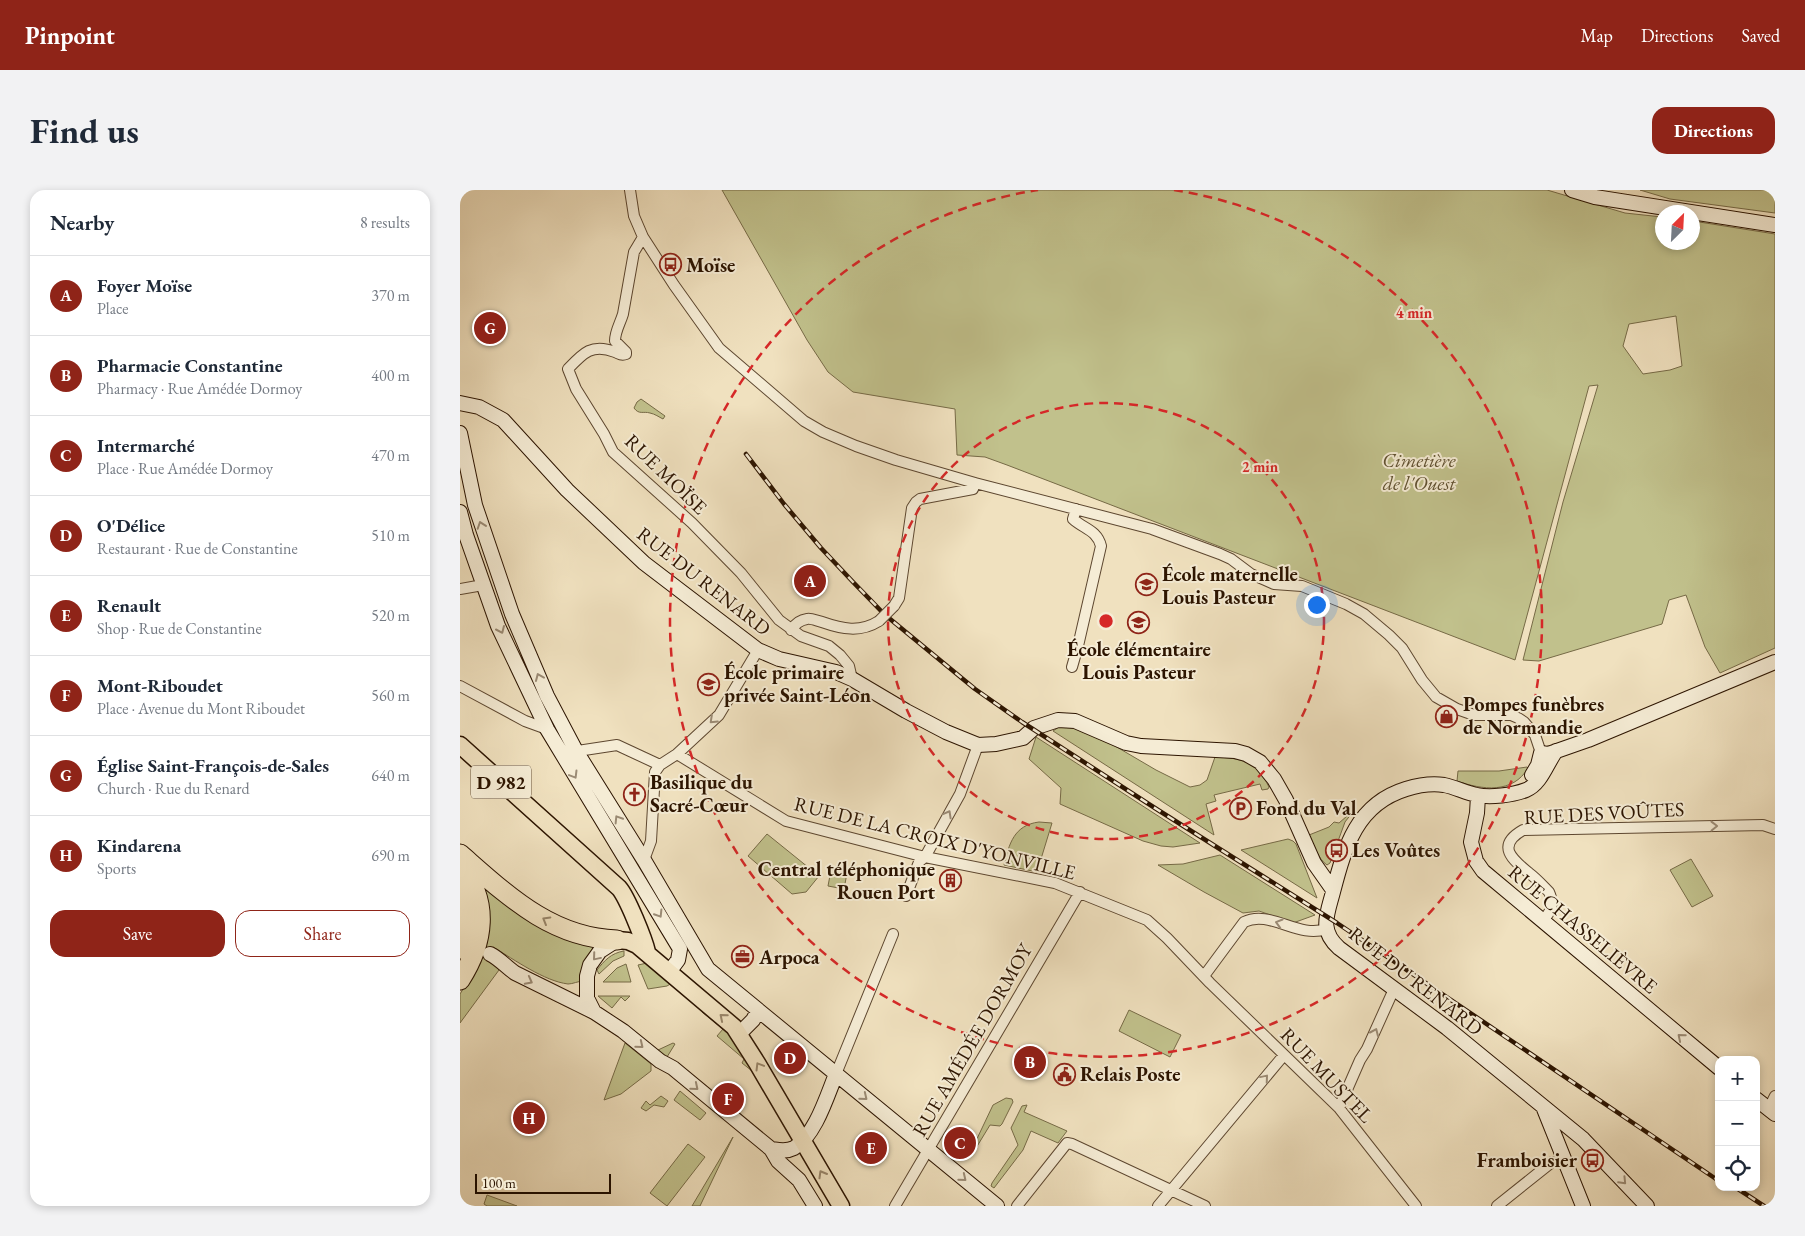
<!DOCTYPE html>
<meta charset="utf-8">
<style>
:root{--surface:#fff;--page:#f2f2f3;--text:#1f2937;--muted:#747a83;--line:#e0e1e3;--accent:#8f2418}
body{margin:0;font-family:"EB Garamond",serif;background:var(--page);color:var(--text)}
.controls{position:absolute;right:15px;bottom:15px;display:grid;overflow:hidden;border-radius:10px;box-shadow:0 2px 8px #0003}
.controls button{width:45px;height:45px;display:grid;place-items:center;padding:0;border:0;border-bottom:1px solid var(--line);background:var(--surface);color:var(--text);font:25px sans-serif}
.compass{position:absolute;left:1195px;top:15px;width:45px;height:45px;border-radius:50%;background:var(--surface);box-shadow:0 2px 8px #0003;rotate:24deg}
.scale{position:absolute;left:15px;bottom:12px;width:136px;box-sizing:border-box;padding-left:5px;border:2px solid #2c1400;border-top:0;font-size:14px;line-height:18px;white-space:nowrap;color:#2c1400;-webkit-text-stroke:4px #f5ecd5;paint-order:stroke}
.you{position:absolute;left:856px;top:414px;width:18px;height:18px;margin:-12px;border:4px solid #fff;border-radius:50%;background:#1a73e8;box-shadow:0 0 0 8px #1a73e833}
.badge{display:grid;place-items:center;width:32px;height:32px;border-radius:50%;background:var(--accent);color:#fff;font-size:16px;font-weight:700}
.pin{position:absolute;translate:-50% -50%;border:2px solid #fff;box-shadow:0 1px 5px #0006}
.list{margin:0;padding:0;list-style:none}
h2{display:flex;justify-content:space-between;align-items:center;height:65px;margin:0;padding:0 20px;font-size:21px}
h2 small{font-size:16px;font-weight:400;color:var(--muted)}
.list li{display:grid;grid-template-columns:32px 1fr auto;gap:15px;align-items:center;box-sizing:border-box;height:80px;padding:0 20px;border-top:1px solid var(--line)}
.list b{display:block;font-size:19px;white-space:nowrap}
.list p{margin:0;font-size:16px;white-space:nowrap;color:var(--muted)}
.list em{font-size:16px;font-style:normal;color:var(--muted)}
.actions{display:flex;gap:10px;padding:15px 20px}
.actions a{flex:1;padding:11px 0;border:1px solid var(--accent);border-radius:15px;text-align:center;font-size:18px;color:var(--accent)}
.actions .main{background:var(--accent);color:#fff}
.icon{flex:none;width:28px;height:28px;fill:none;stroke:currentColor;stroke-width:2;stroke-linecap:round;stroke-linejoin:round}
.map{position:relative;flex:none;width:1315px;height:1016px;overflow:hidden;border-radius:15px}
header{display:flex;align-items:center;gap:30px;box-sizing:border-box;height:70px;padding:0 25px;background:var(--accent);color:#fff}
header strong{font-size:24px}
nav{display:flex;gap:28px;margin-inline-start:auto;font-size:18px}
.intro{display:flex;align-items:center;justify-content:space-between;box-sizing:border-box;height:120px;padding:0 30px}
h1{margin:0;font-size:35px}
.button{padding:12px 22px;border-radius:15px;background:var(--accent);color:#fff;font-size:18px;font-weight:700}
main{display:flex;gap:30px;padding:0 30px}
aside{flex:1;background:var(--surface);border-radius:15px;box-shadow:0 2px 8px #0003}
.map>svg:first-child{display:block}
.green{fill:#c1c18c;stroke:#766a46;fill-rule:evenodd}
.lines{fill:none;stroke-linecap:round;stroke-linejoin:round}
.street-casing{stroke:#5d4730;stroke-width:12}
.secondary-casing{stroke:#2c1400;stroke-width:16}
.primary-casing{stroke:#2c1400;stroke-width:19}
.highway-casing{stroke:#2c1400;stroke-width:21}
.street{stroke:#f5ecd5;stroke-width:10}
.secondary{stroke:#f5ecd5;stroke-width:14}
.primary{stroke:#f0e1bf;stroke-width:16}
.highway{stroke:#f0e1bf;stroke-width:19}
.rail-casing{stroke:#2c1400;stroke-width:4.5}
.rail{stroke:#f5ecd5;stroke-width:2.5;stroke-dasharray:8;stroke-linecap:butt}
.street-bridge-casing{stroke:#5d4730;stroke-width:12;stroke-linecap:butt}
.street-bridge{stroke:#f5ecd5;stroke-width:10}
.oneway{stroke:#9b8b75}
.oneway2{stroke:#988569}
.ring{fill:none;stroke:#d62828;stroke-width:2.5;stroke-dasharray:9 6}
.labels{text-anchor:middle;stroke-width:4;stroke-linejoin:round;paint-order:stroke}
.shield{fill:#f5ecd5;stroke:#685540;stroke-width:1}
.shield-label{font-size:19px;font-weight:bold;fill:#2c1400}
.poi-label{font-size:20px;font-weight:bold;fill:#2c1400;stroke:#f5ecd5;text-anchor:start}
.park-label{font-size:20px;font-style:italic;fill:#605131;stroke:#f5ecd5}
.street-label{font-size:20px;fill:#2c1400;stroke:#f5ecd5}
.centre{fill:#d62828;stroke:#f5ecd5;stroke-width:2.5}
.ring-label{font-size:15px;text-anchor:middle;font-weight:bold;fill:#d62828;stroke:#f5ecd5;stroke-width:4;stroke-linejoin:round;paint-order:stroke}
</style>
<header>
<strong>Pinpoint</strong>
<nav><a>Map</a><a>Directions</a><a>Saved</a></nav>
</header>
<div class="intro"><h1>Find us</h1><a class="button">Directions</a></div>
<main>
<aside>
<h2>Nearby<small>8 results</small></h2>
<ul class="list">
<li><span class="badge">A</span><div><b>Foyer Moïse</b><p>Place</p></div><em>370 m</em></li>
<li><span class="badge">B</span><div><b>Pharmacie Constantine</b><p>Pharmacy · Rue Amédée Dormoy</p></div><em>400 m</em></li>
<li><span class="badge">C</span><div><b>Intermarché</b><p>Place · Rue Amédée Dormoy</p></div><em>470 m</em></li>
<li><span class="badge">D</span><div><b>O'Délice</b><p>Restaurant · Rue de Constantine</p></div><em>510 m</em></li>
<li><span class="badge">E</span><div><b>Renault</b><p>Shop · Rue de Constantine</p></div><em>520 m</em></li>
<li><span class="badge">F</span><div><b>Mont-Riboudet</b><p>Place · Avenue du Mont Riboudet</p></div><em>560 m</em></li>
<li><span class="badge">G</span><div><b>Église Saint-François-de-Sales</b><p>Church · Rue du Renard</p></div><em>640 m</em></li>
<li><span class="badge">H</span><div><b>Kindarena</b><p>Sports</p></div><em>690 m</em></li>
</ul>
<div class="actions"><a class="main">Save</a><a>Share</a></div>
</aside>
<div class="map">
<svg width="1315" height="1016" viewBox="0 0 1315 1016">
<rect width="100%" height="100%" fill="#f0e1bf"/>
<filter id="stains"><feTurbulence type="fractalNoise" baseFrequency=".004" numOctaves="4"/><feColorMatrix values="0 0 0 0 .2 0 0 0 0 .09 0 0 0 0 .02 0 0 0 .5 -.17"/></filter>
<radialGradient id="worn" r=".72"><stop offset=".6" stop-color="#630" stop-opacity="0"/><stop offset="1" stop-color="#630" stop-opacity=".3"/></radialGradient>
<path class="green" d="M262,0H1087L1165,23L1202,27V52H1232L1233,31L1315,44V458L1260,483L1245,457L1226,405L1209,410L1202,434L1079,471L1063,470L1103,312L1138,195L1129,196L1055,470L547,275L525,267L497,265L495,219L393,202L368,182L347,150ZM1216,126L1222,176L1210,180L1183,184L1163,156L1169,134Z
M1180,0H1315V23L1210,9Z
M181,209L205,226L203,229C199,227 195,224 190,223C183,221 179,225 174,218L177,212Z
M621,536L696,580L730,597L740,595L747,590L755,567C781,568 796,571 809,597L808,599L802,600L800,594L754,605L756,611L746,614L754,645L593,541L599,537Z
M576,547L740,653L713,657L701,656L683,651L600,614L601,598L569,569Z
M1067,577L1068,578C1053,604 1022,600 997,591L998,581H1039Z
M895,619L885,632L870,673L867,675C858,669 854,655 849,645L869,637L874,632L879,633Z
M579,632L592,633L577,682L544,675C549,654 554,635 579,632Z
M307,644L359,686L346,702L332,704L288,666Z
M828,649L833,651L836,654L857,708L781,660Z
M760,665L855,725L833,733L799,721L783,723L744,702L698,675L723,674Z
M1231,669L1253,706L1232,717L1210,680Z
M371,680L387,683L384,699L368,696Z
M15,687L140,757L124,791C118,791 113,794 108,794C84,791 55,770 33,757L27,767L39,780L0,833V804L20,772L27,753L28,730Z
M164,761V766L153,771L139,784L137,780C144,771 151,763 164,761Z
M187,773L212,793L207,796L188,799L178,775Z
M166,774L171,792H143L157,778Z
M138,806H170L165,811L161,807L152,818Z
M243,820L268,841L297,885L282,873L284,869L257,846L263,839L242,822Z
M669,820L721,845L710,867L659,841Z
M165,853L191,874V881L161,904L144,910Z
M213,853L215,854L207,867L195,863L198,860Z
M220,901L246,923L240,930L214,910Z
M201,906L208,911L204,917L194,915L186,921L181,918L186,911L190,915Z
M546,908L552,909L553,912L542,934L540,936L530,935L516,958L514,955L533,915Z
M567,915L564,922L607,941L598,953L571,941L563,960L534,998L531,996L532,993L558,955L551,938L562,916Z
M273,947L240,1016H232Z
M228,954L245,967L207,1016L190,1003Z
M27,1005L57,1016H27L24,1014Z"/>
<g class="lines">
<defs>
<path id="street" d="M170,0L174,26L183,47L214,95L259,158L344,231L363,242L396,256L436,270L515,293L692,339L760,364L771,369L791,384L805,390L814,394L842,396L886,414L904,424L929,445L942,458L962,490L976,507L997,519L1014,525H1051L1058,528L1064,532L1075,545L1081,563
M183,47L174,62L163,124C160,134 155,141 155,151L166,162V164C161,166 160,164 155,162C132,153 123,163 108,179L116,199L144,244L153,262L232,333L281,383L319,430L341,446L369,456L380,465L389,476L392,489
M0,399L23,395
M434,416L439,408L452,318L456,312L460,309L513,299L515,293
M331,440C335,434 339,430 347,429C351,428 357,431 362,432C382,439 400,443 419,431
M612,477L618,456L641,356C637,340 624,339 613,329L616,319
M0,496L65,531L87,539
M111,562L157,555L200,575
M217,564L326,631L465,667L595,693L687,730L707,748L750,793L879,918L956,1016
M184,670L191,651L195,582L200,575L217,564L259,525L298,460
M446,706L459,672L465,667L500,604L518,555
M1082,731C1091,722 1095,715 1089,702C1083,696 1077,689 1069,683C1053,670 1035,656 1063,640L1303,635L1315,639
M744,786L784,732C810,719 838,749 866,739
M376,884L433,744
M879,918L900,870L907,859L934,799
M1309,918L1315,906
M435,1016L620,702
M557,1016L607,953L612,954L745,1016
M698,1016L824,865
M1037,1016L1092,972"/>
<path id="secondary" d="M1112,0L1135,7L1315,35
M0,213L19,217L43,230L107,300L184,373L298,460L319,469L376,482L392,489L446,521L486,542L518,555L536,554L563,548L574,538L598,530L615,531L666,553L681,556L775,561L786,564L800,572L814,589L826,610L854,673L873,700
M0,243L15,315L52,424L87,506L116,561L184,670L248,779L537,1016
M0,322L6,345L38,436L87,539L220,759L218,770L209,782
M1096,561C1087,573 1081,594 1066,600C1053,605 1030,608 1017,605C1006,603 995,597 984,595C971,593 959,595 946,599C897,614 885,656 873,702C867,725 859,740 879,758L987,838L1123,949L1187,1016
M1072,585L1078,575L1081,563L1088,564L1128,550L1315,472
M1018,606L1017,623L1011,652L1016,671L1023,681L1259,878
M30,764C40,769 46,777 55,783L134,822L163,841L200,871L213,878L311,959L318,971L339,990L355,1016
M134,822L127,808V786L130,775L140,761L157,750
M279,844L293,830L298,821
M1296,909L1315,924
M1084,919L1123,1016
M311,959C319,960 326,962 334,958C355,946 367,906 376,884"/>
<path id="primary" d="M0,555L159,698C167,707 184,749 187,762
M157,750L168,751L177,755L274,837L297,873L381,1016"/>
<path id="highway" d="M0,664C47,705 91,748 157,750
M0,676C30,711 24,753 0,790
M0,699C8,720 9,737 0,759"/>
</defs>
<use href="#street" class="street-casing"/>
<use href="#secondary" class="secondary-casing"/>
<use href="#primary" class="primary-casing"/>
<use href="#highway" class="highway-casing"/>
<use href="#street" class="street"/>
<use href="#secondary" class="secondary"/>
<use href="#primary" class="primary"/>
<use href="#highway" class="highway"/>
<defs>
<path id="rail" d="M286,264L324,314L361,358L393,392L424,424L515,499L562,532L698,620L877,733L1259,991
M1275,997L1304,1016"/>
</defs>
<use href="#rail" class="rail-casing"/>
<use href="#rail" class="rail"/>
<defs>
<path id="street-bridge" d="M419,431L434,416"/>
</defs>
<use href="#street-bridge" class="street-bridge-casing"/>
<use href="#street-bridge" class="street-bridge"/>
</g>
<defs><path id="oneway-chevron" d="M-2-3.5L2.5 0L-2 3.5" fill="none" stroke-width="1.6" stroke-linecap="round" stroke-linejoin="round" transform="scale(1.25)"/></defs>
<g class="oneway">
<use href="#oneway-chevron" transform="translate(21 335) rotate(-109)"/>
<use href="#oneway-chevron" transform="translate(41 440) rotate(66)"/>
<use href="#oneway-chevron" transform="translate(79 487) rotate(-113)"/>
<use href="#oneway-chevron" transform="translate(253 530) rotate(137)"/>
<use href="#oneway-chevron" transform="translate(114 585) rotate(59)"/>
<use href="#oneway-chevron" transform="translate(488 624) rotate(-61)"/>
<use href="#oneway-chevron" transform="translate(158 629) rotate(-122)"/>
<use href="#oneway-chevron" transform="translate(1254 636) rotate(-1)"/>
<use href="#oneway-chevron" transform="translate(199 724) rotate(58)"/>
<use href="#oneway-chevron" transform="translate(819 733) rotate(-164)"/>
<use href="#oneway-chevron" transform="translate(136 767) rotate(130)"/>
<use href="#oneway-chevron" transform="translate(69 791) rotate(28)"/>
<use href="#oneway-chevron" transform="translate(915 842) rotate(-66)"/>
<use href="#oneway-chevron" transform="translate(1221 847) rotate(-140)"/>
<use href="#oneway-chevron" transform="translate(180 855) rotate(39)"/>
<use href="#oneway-chevron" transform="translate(805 888) rotate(-50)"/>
<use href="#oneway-chevron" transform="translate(235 897) rotate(40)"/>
<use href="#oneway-chevron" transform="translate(404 907) rotate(39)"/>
<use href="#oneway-chevron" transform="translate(503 988) rotate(39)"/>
<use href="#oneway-chevron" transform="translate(1163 991) rotate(46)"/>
</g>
<g class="oneway2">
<use href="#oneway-chevron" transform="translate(86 730) rotate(-150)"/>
<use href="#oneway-chevron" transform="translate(263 827) rotate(-140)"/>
<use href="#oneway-chevron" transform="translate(299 876) rotate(-121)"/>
<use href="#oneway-chevron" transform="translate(362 984) rotate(-120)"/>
</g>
<g class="ring">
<circle cx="646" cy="431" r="218"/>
<path d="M714 0A436 436 0 1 1 578 0"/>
</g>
<defs>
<symbol id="bus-ring" viewBox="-11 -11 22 22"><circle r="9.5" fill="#f5ecd5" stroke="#8f2418" stroke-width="1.5"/><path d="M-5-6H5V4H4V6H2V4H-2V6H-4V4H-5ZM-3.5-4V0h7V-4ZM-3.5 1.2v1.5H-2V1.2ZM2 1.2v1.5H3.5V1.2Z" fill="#8f2418"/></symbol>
<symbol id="school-ring" viewBox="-11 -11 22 22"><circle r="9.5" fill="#f5ecd5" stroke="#8f2418" stroke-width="1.5"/><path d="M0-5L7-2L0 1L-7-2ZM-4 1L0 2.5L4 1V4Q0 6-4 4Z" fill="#8f2418"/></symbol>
<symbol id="shop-ring" viewBox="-11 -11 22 22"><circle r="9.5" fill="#f5ecd5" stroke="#8f2418" stroke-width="1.5"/><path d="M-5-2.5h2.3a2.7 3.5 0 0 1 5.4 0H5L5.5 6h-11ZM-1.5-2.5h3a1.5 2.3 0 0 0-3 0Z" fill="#8f2418"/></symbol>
<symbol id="church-ring" viewBox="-11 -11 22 22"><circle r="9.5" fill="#f5ecd5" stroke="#8f2418" stroke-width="1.5"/><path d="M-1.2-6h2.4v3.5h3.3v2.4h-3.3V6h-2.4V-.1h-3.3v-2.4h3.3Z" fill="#8f2418"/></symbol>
<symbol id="parking-ring" viewBox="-11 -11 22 22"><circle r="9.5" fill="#f5ecd5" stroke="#8f2418" stroke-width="1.5"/><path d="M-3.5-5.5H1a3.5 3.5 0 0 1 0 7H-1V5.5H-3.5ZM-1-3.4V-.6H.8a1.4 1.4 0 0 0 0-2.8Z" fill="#8f2418"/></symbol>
<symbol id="building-ring" viewBox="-11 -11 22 22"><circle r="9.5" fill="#f5ecd5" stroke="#8f2418" stroke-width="1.5"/><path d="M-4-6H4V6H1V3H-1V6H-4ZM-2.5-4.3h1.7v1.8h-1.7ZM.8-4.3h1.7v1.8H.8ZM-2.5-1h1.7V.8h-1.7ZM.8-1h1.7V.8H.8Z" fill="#8f2418"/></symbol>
<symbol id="office-ring" viewBox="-11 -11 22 22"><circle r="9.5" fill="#f5ecd5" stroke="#8f2418" stroke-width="1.5"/><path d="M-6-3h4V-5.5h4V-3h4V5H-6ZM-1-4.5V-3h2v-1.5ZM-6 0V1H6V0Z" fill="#8f2418"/></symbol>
<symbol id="civic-ring" viewBox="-11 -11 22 22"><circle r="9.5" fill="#f5ecd5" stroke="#8f2418" stroke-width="1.5"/><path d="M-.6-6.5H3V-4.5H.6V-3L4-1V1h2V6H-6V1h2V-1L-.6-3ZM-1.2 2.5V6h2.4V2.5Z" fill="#8f2418"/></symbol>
</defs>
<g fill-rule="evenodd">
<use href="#bus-ring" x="198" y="62" width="25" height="25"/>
<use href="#school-ring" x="674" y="382" width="25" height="25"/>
<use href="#school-ring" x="666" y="420" width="25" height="25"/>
<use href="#school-ring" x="236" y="482" width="25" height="25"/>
<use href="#shop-ring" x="974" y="514" width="25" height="25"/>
<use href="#church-ring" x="162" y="592" width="25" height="25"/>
<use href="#parking-ring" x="768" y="606" width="25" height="25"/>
<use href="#bus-ring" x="864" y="648" width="25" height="25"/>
<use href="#building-ring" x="478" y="678" width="25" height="25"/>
<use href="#office-ring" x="270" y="754" width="25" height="25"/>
<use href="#civic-ring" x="592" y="872" width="25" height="25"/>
<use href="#bus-ring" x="1120" y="958" width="25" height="25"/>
</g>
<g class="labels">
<rect class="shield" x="11" y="575.5" width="60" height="33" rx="4"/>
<g class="shield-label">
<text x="41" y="599">D 982</text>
</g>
<g class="poi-label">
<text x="226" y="82">Moïse</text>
<text x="702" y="391">École maternelle<tspan x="702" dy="23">Louis Pasteur</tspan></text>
<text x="679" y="466" text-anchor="middle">École élémentaire<tspan x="679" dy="23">Louis Pasteur</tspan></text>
<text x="264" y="489">École primaire<tspan x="264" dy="23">privée Saint-Léon</tspan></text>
<text x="1003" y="521">Pompes funèbres<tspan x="1003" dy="23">de Normandie</tspan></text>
<text x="190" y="599">Basilique du<tspan x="190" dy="23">Sacré-Cœur</tspan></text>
<text x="796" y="625">Fond du Val</text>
<text x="892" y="667">Les Voûtes</text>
<text x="475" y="686" text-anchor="end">Central téléphonique<tspan x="475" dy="23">Rouen Port</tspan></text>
<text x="299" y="774">Arpoca</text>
<text x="620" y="891">Relais Poste</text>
<text x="1117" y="977" text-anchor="end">Framboisier</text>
</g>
<g class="park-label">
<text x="959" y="277">Cimetière<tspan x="959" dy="23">de l'Ouest</tspan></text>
</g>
<g class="street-label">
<text transform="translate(206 284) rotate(44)" y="7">RUE MOÏSE</text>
<text transform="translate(244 391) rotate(38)" y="7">RUE DU RENARD</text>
<text transform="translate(1144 623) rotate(-3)" y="7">RUE DES VOÛTES</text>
<text transform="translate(475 648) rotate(14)" y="7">RUE DE LA CROIX D'YONVILLE</text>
<text transform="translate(1123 739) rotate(40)" y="7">RUE CHASSELIÈVRE</text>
<text transform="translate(956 791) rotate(38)" y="7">RUE DU RENARD</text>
<text transform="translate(512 850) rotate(-60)" y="7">RUE AMÉDÉE DORMOY</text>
<text transform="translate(867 885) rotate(46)" y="7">RUE MUSTEL</text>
</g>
</g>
<circle cx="646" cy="431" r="8" class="centre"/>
<g class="ring-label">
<text x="954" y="128">4 min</text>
<text x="800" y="282">2 min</text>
</g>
<rect width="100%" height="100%" filter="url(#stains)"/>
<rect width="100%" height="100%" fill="url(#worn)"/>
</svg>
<div class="controls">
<button>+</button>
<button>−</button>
<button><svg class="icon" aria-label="locate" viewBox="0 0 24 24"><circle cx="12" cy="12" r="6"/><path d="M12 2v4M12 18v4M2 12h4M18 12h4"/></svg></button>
</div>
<svg class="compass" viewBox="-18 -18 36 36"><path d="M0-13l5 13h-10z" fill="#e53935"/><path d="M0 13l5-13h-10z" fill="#747a83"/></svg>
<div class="scale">100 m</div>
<div class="you"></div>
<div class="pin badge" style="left:350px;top:391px">A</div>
<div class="pin badge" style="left:570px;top:872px">B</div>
<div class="pin badge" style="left:500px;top:953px">C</div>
<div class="pin badge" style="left:330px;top:868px">D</div>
<div class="pin badge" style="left:411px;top:958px">E</div>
<div class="pin badge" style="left:268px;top:909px">F</div>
<div class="pin badge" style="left:30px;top:138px">G</div>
<div class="pin badge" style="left:69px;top:928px">H</div>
</div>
</main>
